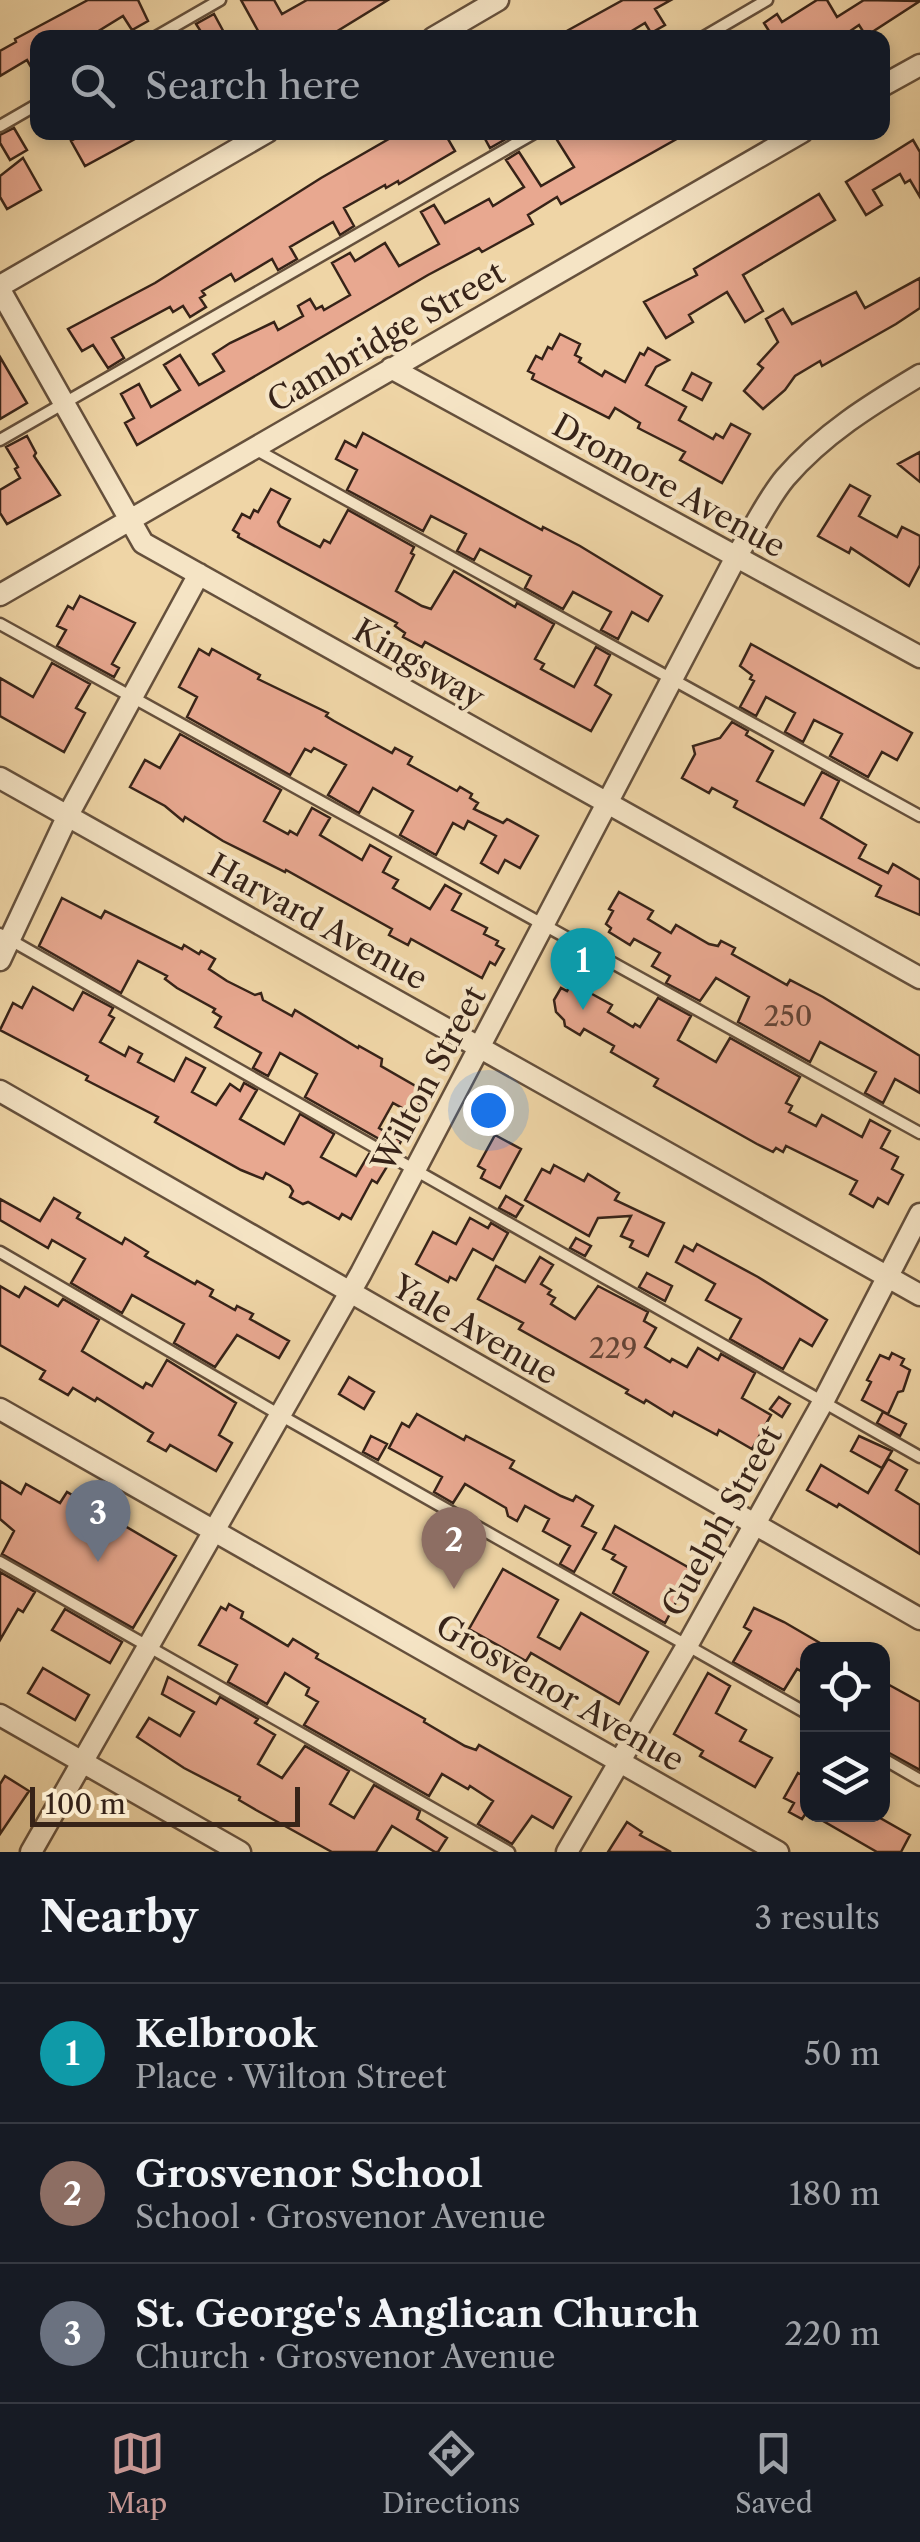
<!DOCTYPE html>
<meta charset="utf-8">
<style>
:root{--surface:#171b24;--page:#20242c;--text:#f1f3f6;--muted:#9ea1a6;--line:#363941;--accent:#c59692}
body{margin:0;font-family:"Libre Caslon Text",serif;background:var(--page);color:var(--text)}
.controls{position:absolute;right:30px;bottom:30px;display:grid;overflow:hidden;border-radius:20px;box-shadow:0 5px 15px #0003}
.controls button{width:90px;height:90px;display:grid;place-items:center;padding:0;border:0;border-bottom:2px solid var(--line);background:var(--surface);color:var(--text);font:50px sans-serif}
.scale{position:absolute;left:30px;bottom:25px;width:270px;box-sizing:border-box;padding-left:10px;border:5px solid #372318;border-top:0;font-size:28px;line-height:35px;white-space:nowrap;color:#372318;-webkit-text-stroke:8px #f5e4c5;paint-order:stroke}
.you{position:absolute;left:488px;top:1110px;width:35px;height:35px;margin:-25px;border:8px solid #fff;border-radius:50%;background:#1a73e8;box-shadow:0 0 0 15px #1a73e833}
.badge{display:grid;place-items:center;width:65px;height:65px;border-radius:50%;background:var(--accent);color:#fff;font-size:32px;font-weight:700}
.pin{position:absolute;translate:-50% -82px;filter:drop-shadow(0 2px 5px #0008)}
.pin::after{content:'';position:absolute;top:52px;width:35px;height:30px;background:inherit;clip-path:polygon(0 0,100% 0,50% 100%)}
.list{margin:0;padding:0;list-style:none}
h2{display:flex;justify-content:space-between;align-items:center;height:130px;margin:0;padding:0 40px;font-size:42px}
h2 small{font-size:32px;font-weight:400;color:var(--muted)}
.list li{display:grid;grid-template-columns:65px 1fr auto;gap:30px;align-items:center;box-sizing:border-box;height:140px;padding:0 40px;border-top:2px solid var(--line)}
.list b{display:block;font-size:38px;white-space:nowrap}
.list p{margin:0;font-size:32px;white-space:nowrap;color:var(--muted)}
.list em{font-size:32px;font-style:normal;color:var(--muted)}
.icon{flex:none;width:55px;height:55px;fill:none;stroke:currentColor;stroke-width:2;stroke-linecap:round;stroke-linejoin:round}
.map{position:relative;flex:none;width:920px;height:1852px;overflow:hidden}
.search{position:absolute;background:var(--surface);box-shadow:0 5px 15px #0003;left:30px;right:30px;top:30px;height:110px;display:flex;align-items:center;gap:25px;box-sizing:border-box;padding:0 35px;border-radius:20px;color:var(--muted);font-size:38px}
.sheet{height:550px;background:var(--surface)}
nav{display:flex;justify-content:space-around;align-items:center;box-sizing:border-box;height:140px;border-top:2px solid var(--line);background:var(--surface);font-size:28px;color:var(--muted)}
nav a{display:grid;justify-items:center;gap:5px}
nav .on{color:var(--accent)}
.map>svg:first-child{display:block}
.building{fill:#e8a890;stroke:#372318;stroke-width:2.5}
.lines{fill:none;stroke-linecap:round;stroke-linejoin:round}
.lane-casing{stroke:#65503c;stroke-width:15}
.street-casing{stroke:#65503c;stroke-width:25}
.lane{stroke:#f5e4c5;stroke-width:10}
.street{stroke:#f5e4c5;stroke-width:20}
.labels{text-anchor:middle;stroke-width:8;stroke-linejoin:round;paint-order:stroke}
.number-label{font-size:28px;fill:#634436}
.street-label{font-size:32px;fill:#372318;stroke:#f5e4c5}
</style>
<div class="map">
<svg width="920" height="1852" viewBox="0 0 920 1852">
<rect width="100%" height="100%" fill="#efd5a6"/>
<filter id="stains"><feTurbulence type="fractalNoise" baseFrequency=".002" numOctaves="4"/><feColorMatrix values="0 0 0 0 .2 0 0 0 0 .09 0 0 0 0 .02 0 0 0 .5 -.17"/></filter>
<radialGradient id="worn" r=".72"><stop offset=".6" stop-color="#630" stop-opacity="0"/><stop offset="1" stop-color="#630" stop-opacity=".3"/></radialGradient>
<path class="building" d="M88,0H138L148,21L132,30L123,16L97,32L100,38H38V79L27,60L0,76V51L16,42L15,39Z
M241,0H274L282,14L307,0H388L326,38H262Z
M623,0H671L655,9L665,25L651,33L645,23L620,38H554Z
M817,0H827L837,17L864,0L920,1L866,36L859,25L840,38H759L769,31L764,23L777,14L782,22Z
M214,14L227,38H205L196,24Z
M14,128L27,150L10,160L0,143V135Z
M86,132H148L85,166L71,141Z
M401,132H444L455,151L399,184L398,181L386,188L385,185L344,208L354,226L340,235L333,222L290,247L297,259L278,270L272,259L235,281L231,274L202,291L205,295L200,298L206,307L190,317L183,306L173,312L170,307L112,338L124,358L108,368L93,345L82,351L68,329L155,283L321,178Z
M488,132H518L490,148L484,137Z
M552,132H689L561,204L557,197L528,215L533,224L482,252L479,248L428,275L137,445L125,423L134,418L121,394L139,384L151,407L180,390L164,365L180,355L199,385L224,371L213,354L230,343L274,322L278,330L303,316L298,306L310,299L316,309L322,306L324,310L350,295L332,263L350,253L355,261L385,243L399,266L439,244L421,212L434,205L445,223L489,199L493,206L524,187L506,160L519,152L541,186L574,167Z
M913,140L920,152V197L910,180L905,183L900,174L873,190L882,205L866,215L846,182Z
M23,158L41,190L7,209L0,197V176Z
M819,194L835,220L743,275L763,311L745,322L727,292L689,315L693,322L666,338L644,302L697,275L694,269Z
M920,278V308L896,324L822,366L820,361L795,376L785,390L763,409L744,391L763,368L758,364L778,342L766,319L783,309L792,324L856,292L865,308Z
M560,334L580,344L575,355L581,358L579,362L602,376L605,371L625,382L640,353L644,355L648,348L669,360L656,367L646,385L686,407L679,420L713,439L716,434L723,438L731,424L750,434L722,483L680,460L685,452L638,428L640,423L615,408L609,418L532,379L534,374L528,371L536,356L542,359L548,347L552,349Z
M0,357L27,403L0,419Z
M692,373L711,383L702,400L683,390Z
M363,433L542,530L543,527L580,546L662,596L648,621L632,612L618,639L601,630L611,612L573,592L563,609L525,588L531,576L480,549L474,560L457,551L466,534L431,516L423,531L347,490L357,470L336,459L345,441L356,447Z
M27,436L36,453L34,456L60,495L7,524L0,513V490L20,478L15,469L18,467L6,447Z
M920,452V482L898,464Z
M850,485L870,496L859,516L897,537L902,527L920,536V565L909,586L851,548L849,553L818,536Z
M271,489L290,499L278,522L280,526L320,547L324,540L330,543L348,510L414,547L411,553L414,555L396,591L422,606L431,609L454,571L515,607L517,603L554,624L535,659L544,664L541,669L574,687L596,647L610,655L595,685L611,695L591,731L425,642L422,647L403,637L405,633L395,626L397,623L238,537L239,534L233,530L242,514L250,518L254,510L258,512Z
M80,596L135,623L112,664L119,668L114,677L57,646L66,630L57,626L68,606L73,609Z
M751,644L912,733L897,760L882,752L868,777L830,756L842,734L814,720L803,742L785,732L795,713L766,697L756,716L740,707L754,681L750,679L752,675L740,666Z
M199,649L209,655L212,649L260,675L258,679L328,713L326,716L334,721L392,753L395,748L412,757L408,764L457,791L460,787L472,794L470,798L478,803L474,809L503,823L507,819L538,836L520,868L505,860L498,873L481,863L496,836L468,821L464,829L453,823L436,855L400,835L413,811L373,788L359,813L328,795L346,765L314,748L311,752L305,749L290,775L187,717L197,697L179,687Z
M52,663L90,684L76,708L85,713L64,752L0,716V678L33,697Z
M732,722L748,731L746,735L773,751L757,781L804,805L822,772L839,781L821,818L866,845L859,858L888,873L893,864L920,880V915L876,896L881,886L734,807L737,801L712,788L709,793L682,778L695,754L693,746L720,738Z
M180,734L281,790L264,821L288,834L290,831L297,835L312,808L330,818L320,835L362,860L370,845L391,857L383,872L398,880L393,888L430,909L445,885L461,894L452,910L487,928L484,934L498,941L496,945L504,949L495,965L490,962L482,978L411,939L408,945L389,935L392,929L286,870L285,872L223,841L185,817L183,821L165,806L130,787L145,760L160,768Z
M619,892L653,911L648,919L671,933L676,925L709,944L718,946L721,941L735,948L732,954L787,985L790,980L823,997L920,1056V1093L895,1079L883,1103L865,1093L876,1072L820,1042L810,1062L738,1022L749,997L716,978L700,1001L666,983L670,976L652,966L660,953L634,939L630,945L609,932L611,928L606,924L613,911L609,909Z
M62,898L101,918L105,911L182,949L184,945L199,954L201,951L215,959L209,969L227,981L255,995L261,993L263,1000L292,1016L295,1010L358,1048L359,1046L382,1059L381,1066L419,1088L414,1097L421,1100L413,1114L393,1103L379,1128L401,1141L397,1149L305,1097L317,1074L280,1053L268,1076L253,1068L261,1053L215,1027L221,1017L213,1012L215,1009L177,988L165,979L167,976L138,961L121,993L39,946Z
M572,983L612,1005L608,1012L633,1027L635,1024L640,1027L658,998L691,1016L678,1040L716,1062L730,1038L800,1077L786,1103L792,1106L789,1112L816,1126L822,1115L862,1137L870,1120L890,1131L881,1148L898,1157L892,1169L903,1175L888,1204L878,1198L873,1207L850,1194L857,1181L786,1146L783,1152L776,1148L773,1152L757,1144L654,1086L658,1079L611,1052L614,1046L584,1029L580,1035L565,1026L564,1020L556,1012L554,1000L561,988L567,991Z
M33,987L73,1010L83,992L113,1008L109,1015L114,1018L100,1042L125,1056L129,1047L142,1054L138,1062L174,1081L186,1058L205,1068L192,1092L216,1105L230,1084L240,1091L244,1083L257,1090L240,1119L284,1144L300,1114L334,1134L321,1157L356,1176L369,1154L388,1165L377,1183L372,1180L351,1219L342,1214L339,1219L308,1202L303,1204L290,1197L293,1191L290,1186L266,1173L263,1179L241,1170L155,1122L158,1117L86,1080L88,1076L0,1030L13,1003L22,1008Z
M495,1135L521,1149L500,1188L481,1178L485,1170L478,1166Z
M554,1165L584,1181L588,1174L619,1193L615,1200L664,1223L648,1256L630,1247L633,1241L621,1236L631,1216L598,1218L589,1236L525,1200L542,1169L550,1173Z
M506,1196L523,1206L516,1217L499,1208Z
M54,1198L80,1213L77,1218L122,1244L125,1238L148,1252L145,1256L195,1284L197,1281L213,1290L210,1296L235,1310L237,1306L253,1314L250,1319L289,1341L279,1358L237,1335L215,1367L174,1343L184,1324L132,1295L122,1313L71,1283L85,1259L52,1240L48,1248L0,1220V1199L40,1221Z
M470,1218L488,1228L491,1223L508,1233L493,1260L473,1249L456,1280L450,1277L448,1282L416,1264L433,1232L456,1244Z
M576,1238L591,1246L585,1256L570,1248Z
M697,1244L758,1277L827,1320L812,1346L800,1339L783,1369L730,1339L741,1319L706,1300L715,1284L676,1262L684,1246L693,1251Z
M540,1257L553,1265L541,1284L551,1290L548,1294L555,1298L551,1304L575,1319L598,1286L648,1312L644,1321L656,1328L645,1347L670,1362L672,1359L687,1367L698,1348L718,1360L721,1354L755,1373L742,1398L771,1415L752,1449L719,1430L717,1435L674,1412L672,1416L646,1400L644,1403L626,1393L628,1390L519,1329L523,1323L478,1299L496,1266L525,1282Z
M647,1273L672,1286L665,1301L639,1287Z
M0,1286L19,1297L25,1287L58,1306L63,1299L99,1320L82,1351L143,1388L146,1383L152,1386L167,1360L236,1403L219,1435L232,1443L216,1471L170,1445L166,1451L148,1441L153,1433L97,1398L95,1401L73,1388L68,1395L40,1379L45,1371L0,1345Z
M892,1353L904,1359L901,1365L910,1370L903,1391L898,1392L888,1414L862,1400L871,1382L867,1380L880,1355L889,1359Z
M349,1377L374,1392L364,1409L339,1394Z
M779,1397L790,1404L782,1417L770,1409Z
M883,1412L906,1424L900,1436L877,1423Z
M417,1414L464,1440L466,1436L514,1461L510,1468L561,1496L573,1501L576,1496L593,1506L582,1526L596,1533L574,1572L560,1564L570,1546L543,1531L549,1519L525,1506L517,1521L508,1516L506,1508L465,1484L453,1503L434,1492L442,1477L389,1448L402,1423L409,1427Z
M371,1436L387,1444L378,1460L363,1452Z
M859,1436L892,1451L882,1468L851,1451Z
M888,1459L907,1470L896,1490L920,1505V1554L839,1504L837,1507L807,1490L821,1465L868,1493Z
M0,1481L21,1494L26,1484L60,1503L67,1492L176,1556L133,1628L2,1554L14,1531L0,1519Z
M615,1526L693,1570L665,1623L613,1593L626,1567L612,1559L615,1555L603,1549Z
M503,1569L558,1600L538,1637L560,1649L581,1613L648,1652L619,1704L531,1653L526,1661L469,1629Z
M0,1572L35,1592L23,1612L18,1609L0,1640Z
M229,1604L243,1612L241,1618L288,1646L293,1639L318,1654L316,1658L425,1719L424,1722L465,1746L476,1750L479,1745L571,1797L553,1828L532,1816L512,1844L478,1824L493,1801L470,1786L468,1789L442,1774L429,1796L304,1725L318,1702L306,1695L309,1688L285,1673L267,1704L228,1682L237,1665L199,1645L221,1607L226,1610Z
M754,1608L784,1622L832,1650H808V1675L797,1669L784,1690L733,1662L751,1631L744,1627Z
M65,1609L122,1642L110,1663L52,1630Z
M43,1668L89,1695L75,1720L28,1693Z
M708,1673L730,1686L716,1713L746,1730L740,1741L772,1758L755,1787L700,1756L703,1751L674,1734Z
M168,1677L216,1704L220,1697L258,1719L255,1723L275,1735L258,1764L282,1778L305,1746L349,1771L330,1804L354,1818L374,1785L420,1811L417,1819L447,1838L438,1852H435L392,1826L376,1852H332L256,1810L239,1800L240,1797L184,1768L137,1737L149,1718L180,1736L194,1712L162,1694Z
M882,1681L920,1702V1770L882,1749Z
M798,1773L808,1778V1810L802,1819L789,1812L794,1803L784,1798Z
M5,1776L29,1791L0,1834V1784Z
M811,1814H873L910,1835L901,1852H877Z
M627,1822L642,1832L640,1835L671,1852H608Z"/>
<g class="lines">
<defs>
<path id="lane" d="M154,38L220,0
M702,38L767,0
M0,126L38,104
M0,440L536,132
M255,449L920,816
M0,624L920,1133
M0,934L920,1457
M0,1252L280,1415L808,1714
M0,1562L509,1852
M882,1758L920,1780"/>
<path id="street" d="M433,38L498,0
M882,86L920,65
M0,286L267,132
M0,290L143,543L920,978
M391,368L920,657
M0,595L802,132
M0,778L920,1295
M0,960L68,815L199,574
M0,1091L920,1619
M0,1409L778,1852
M0,1715L240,1852
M31,1852L361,1273L736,557C752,532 766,501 785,478C823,434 870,405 920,375
M567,1852L688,1644L823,1402L920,1214"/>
</defs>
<use href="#lane" class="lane-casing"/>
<use href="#street" class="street-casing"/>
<use href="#lane" class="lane"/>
<use href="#street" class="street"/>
</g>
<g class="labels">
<g class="number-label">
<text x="788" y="1026">250</text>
<text x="613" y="1358">229</text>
</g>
<g class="street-label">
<text transform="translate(386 337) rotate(-30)" y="11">Cambridge Street</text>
<text transform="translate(669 486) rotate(29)" y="11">Dromore Avenue</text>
<text transform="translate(419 664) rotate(30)" y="11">Kingsway</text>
<text transform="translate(318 922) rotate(29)" y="11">Harvard Avenue</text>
<text transform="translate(429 1079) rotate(-62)" y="11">Wilton Street</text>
<text transform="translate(475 1330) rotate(30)" y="11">Yale Avenue</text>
<text transform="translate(722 1521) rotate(-61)" y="11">Guelph Street</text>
<text transform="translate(560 1693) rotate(30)" y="11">Grosvenor Avenue</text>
</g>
</g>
<rect width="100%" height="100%" filter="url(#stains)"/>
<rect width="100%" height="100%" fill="url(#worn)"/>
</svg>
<div class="controls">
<button><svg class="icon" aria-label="locate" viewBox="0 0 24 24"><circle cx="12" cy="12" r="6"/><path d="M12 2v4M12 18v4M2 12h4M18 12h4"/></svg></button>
<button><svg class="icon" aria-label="layers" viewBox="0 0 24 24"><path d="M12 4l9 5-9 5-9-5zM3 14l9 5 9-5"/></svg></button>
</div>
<div class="scale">100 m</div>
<div class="you"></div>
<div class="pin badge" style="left:583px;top:1010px;background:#0f9aa8">1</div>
<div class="pin badge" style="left:454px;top:1589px;background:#8d6e63">2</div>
<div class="pin badge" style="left:98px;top:1562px;background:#6b7280">3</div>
<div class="search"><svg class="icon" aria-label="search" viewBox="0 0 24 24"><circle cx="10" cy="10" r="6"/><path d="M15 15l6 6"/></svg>Search here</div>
</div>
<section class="sheet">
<h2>Nearby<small>3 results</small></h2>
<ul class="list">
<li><span class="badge" style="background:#0f9aa8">1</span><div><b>Kelbrook</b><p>Place · Wilton Street</p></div><em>50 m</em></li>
<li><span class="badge" style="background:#8d6e63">2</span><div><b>Grosvenor School</b><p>School · Grosvenor Avenue</p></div><em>180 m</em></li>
<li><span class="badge" style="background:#6b7280">3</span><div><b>St. George's Anglican Church</b><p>Church · Grosvenor Avenue</p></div><em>220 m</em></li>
</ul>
</section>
<nav>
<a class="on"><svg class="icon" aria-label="map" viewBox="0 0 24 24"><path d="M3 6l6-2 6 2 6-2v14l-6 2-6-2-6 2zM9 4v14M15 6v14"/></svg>Map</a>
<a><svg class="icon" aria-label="directions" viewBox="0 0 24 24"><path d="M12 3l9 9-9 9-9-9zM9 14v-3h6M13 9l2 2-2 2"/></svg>Directions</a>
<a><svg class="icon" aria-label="saved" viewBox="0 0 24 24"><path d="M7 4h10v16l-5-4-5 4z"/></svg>Saved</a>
</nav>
